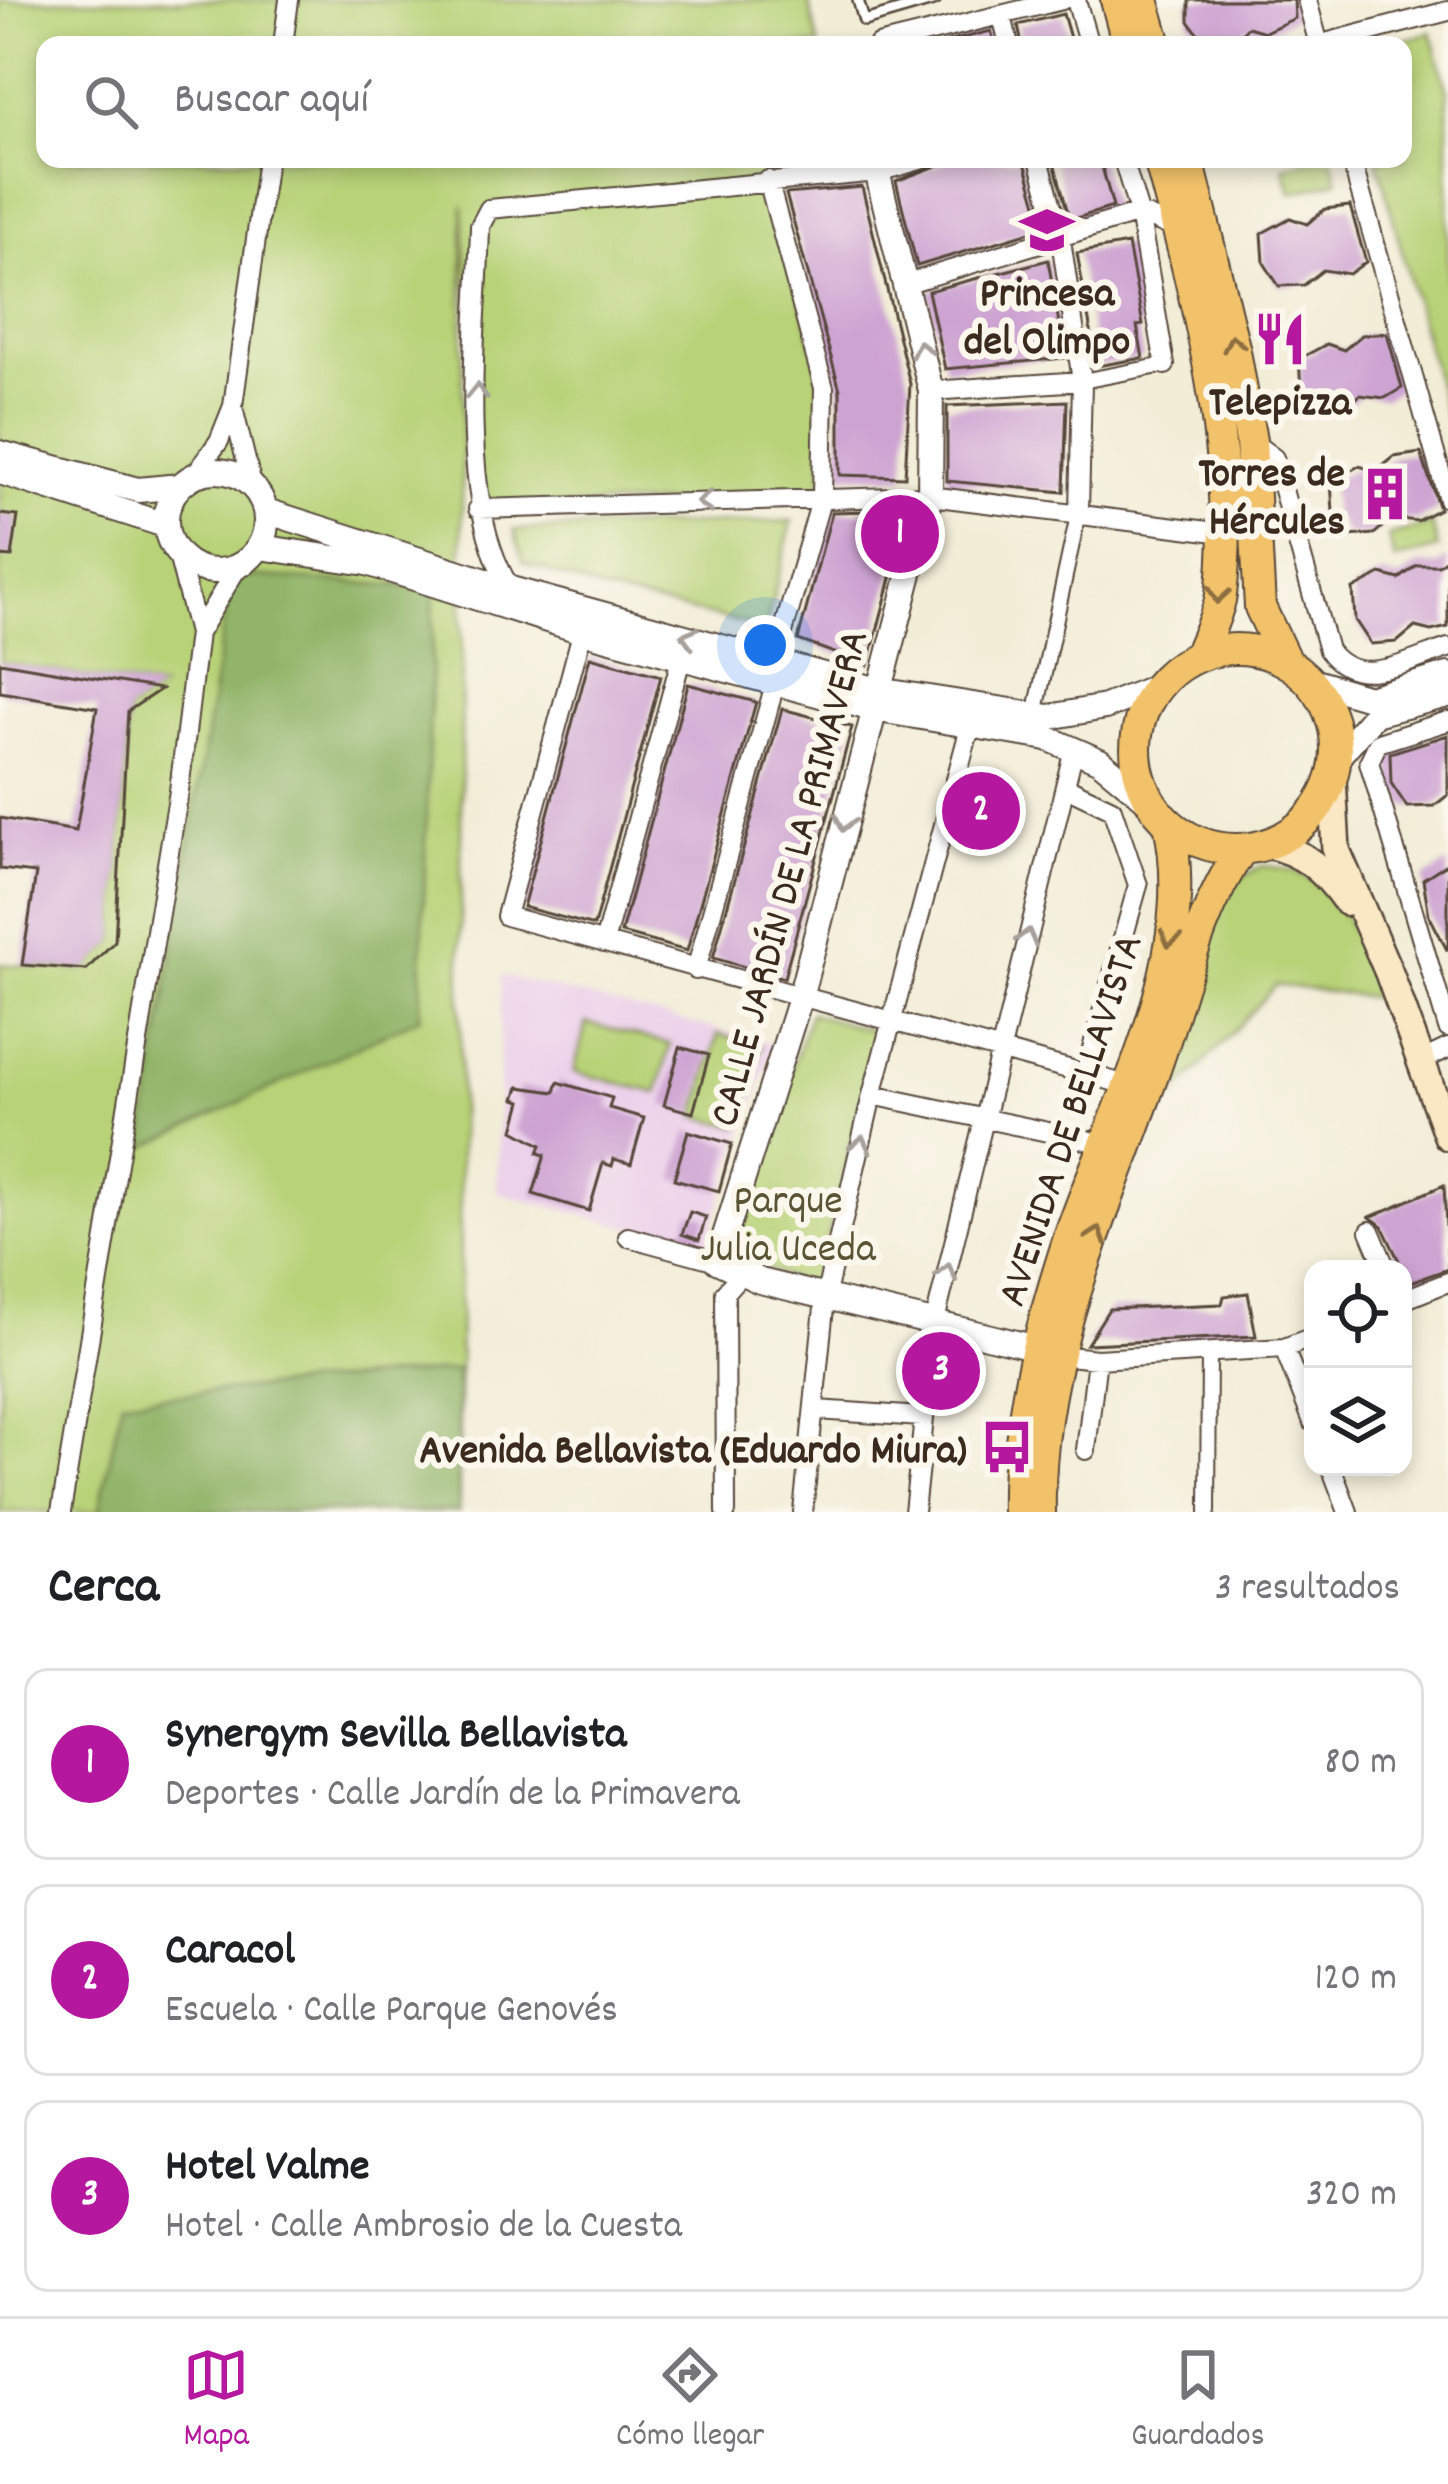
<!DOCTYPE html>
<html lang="es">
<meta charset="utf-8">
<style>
:root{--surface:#fff;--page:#f2f2f2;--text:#202124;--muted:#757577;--line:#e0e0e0;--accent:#b5179e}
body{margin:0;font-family:Dekko,sans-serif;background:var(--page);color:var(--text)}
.controls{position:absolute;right:36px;bottom:36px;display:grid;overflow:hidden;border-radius:24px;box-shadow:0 6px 18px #0003}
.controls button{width:108px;height:108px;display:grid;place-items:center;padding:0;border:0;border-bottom:3px solid var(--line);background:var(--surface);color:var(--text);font:60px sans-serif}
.you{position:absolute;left:765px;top:645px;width:42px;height:42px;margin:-30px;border:9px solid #fff;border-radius:50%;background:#1a73e8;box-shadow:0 0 0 18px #1a73e833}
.badge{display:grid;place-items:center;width:78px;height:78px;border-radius:50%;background:var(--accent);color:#fff;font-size:39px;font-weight:700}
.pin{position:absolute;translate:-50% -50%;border:6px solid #fff;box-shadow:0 3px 12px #0006}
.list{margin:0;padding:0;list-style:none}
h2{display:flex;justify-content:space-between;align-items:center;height:156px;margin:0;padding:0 48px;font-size:51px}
h2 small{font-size:39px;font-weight:400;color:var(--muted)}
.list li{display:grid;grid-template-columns:78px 1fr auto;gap:36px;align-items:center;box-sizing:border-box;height:192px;margin:0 24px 24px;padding:0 24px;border:3px solid var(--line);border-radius:24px}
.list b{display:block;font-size:45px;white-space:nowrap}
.list p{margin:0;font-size:39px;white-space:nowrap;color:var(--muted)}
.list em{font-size:39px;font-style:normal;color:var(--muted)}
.icon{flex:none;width:66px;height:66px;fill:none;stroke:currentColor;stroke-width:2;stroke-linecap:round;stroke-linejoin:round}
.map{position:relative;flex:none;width:1448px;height:1512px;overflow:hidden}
.search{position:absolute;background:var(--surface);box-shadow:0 6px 18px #0003;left:36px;right:36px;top:36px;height:132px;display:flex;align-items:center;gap:30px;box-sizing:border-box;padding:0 42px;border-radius:24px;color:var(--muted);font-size:45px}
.sheet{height:804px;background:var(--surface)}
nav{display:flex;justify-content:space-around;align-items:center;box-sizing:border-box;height:168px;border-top:3px solid var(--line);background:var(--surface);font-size:33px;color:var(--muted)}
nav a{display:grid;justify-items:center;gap:6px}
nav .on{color:var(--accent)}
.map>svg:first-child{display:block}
.built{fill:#ecd1ea}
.green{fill:#b7d277;stroke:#797e4a;stroke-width:3}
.forest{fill:#91b468;stroke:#666f43;stroke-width:3}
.building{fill:#cda3d2}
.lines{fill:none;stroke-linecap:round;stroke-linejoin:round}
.service-casing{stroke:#56473a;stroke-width:14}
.pedestrian-casing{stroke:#56473a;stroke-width:18}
.minor-casing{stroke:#56473a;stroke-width:22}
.tertiary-casing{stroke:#56473a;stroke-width:28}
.secondary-casing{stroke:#56473a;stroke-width:32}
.primary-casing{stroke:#56473a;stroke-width:34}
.service{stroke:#fff;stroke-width:9}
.pedestrian{stroke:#fff;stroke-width:14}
.minor{stroke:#fff;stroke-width:18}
.tertiary{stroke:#fff;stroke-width:24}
.secondary{stroke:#fae7c3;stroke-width:27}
.primary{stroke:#f2c26a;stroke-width:30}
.oneway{stroke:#8d6e40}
.oneway2{stroke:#a79f9a}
.labels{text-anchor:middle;stroke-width:12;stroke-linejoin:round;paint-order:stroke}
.poi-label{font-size:42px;font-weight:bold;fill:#3b2a1e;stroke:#fbf7ec}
.street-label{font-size:42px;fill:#3b2a1e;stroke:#fbf7ec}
.park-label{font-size:42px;fill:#5a5434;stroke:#fbf7ec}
</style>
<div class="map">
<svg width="1448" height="1512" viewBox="0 0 1448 1512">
<rect width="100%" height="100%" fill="#fbf7ec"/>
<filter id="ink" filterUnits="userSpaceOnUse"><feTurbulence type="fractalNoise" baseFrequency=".00833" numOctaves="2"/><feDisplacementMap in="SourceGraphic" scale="24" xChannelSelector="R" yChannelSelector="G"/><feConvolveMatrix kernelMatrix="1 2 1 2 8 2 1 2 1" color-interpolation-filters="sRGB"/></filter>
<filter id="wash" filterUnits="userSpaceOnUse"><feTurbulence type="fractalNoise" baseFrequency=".004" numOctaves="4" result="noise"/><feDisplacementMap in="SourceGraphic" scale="48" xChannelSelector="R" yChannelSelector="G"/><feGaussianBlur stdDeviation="2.7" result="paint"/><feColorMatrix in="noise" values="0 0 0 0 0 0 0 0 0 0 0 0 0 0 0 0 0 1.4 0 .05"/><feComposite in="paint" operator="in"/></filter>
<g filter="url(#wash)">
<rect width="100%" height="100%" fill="#f2edd7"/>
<path class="built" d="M501,975L774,1044L705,1247L497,1193Z"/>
<path class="green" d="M0,0H808L819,45H45V159H765L824,388L822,497L478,509L463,205L459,1512H0V964L85,970L115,941L128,711L160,689L0,662Z
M1431,32L1448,92V424L1377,159H1403V45H1389Z
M1313,159H1332L1338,181L1291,193L1284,167Z
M792,521L766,628L605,592L523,562L514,530Z
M1432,524L1438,548L1395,560L1388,536Z
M1262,866C1341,868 1354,935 1379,998L1276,985L1163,1107L1155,1102L1214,916L1239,879Z
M810,1013L880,1033L814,1289L732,1253Z
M586,1023L670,1044L658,1093L574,1072Z
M718,1034L761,1046L739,1127L696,1116Z"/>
<path class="forest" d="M231,575L434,588L420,1017L142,1149Z
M457,1370L459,1512H99L122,1400Z"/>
<g id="blocks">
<path class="building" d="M1189,0H1294L1295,18L1265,32L1248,27L1230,43L1205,44L1189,21Z
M1063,14L1072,45H1022L1018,25Z
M991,31L995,45H943V43Z
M955,159H1024L1044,228L917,266L896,181Z
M1053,159H1100L1113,207L1070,220Z
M862,187L910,384L905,477L840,475V390L786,194Z
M1350,206L1366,262L1349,274L1323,270L1304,285L1279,286L1264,263L1262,233L1290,218L1307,224L1325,209Z
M1128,244L1143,325L1137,326L1143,358L1097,366L1077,253Z
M1048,260L1065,358L945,369L928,291Z
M1387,333L1402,388L1385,398L1360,395L1342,411L1316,412L1301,389L1299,359L1327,344L1344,350L1362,335Z
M1067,401L1064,492L947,481V406Z
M1421,453L1439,509L1417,521L1392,518L1374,534L1348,536L1333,512L1331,481L1359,466L1377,471L1394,457Z
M909,510L868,665L798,640L832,512Z
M0,514L18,516L12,557L0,556Z
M1448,558V627L1431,631L1415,627L1397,642L1371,644L1355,620L1353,589L1381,574L1399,579L1417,565H1438Z
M590,657L661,676L594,926L523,907Z
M0,662L161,689L128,711L115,941L86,970L22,965L36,873L0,869V818L76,831L97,708L0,692Z
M688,684L756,702L687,951L621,933Z
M782,709L852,727L784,978L713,958Z
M1448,735V795L1434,806L1407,807L1391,783L1390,753Z
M1448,863V950H1447L1429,915L1423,879Z
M680,1047L709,1055L693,1113L664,1105Z
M558,1082L612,1098L609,1108L644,1118L631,1164L614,1159L612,1166L603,1163L589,1211L533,1194L545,1155L538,1153L541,1145L514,1130L522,1101L515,1099L519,1087L555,1092Z
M688,1131L732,1144L719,1191L674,1179Z
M1444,1185L1448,1269L1403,1285V1269L1382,1226L1370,1217Z
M690,1212L706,1217L699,1240L682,1234Z
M1248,1293L1256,1336L1087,1344L1109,1309L1222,1304L1224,1296Z"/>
</g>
</g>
<g filter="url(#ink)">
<use href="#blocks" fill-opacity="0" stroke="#56473a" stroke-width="3"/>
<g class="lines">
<defs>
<path id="service" d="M858,0L864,21L936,0"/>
<path id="pedestrian" d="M1082,381L1165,365
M1035,715L1079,511
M1208,1512L1209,1352"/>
<path id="minor" d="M1076,0L1089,45
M1307,0L1319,45
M1002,16L1009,45
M283,45L289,0
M878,45L1062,0
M1318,45L1448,11
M1039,159L1061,240L1082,381L1079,511
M1123,159L1139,213L1179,230
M1351,159L1448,499
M768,180L824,388L822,497L775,660
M908,283L1139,213L1165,365
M931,391L1082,381
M233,408L252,485
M1251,441L1274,458L1328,650C1357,691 1407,661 1448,648
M194,476L219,441L233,406L267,159
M478,509L930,496L1224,533
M511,589C454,503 478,329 480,226L489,209L878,172L923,159
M585,622L506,916L1127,1085
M198,633L237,568
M1448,721L1378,743L1369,762L1448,1028
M1066,787L1112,809L1138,885L1085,1074
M604,943L681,659
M696,970L775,684
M1421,1061L1448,1048
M872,1095L1105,1144
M1370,1231L1386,1269
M628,1237L717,1261
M1403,1300L1448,1282
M1284,1348L1313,1422
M1058,1355L1097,1359L1284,1348L1313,1337
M817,1410L922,1417
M1086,1450L1097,1359
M1331,1467L1348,1512
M61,1512L179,791L198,633L178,555
M726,1512L725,1292L742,1273
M803,1512L825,1298L872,1095L970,727
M914,1512L934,1325L1074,749"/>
<path id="tertiary" d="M874,159L931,391L930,496L800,998L717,1261L760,1281L1037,1348
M0,453L138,490L180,486
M166 521a50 50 0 1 1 100 0a50 50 0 1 1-100 0Z
M0,472L165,525
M266,511L511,589L878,690L1049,717L1105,707L1158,686
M260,547L367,563L585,632L873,709L1047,738L1100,761L1151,803
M1308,680L1369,698L1448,675
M1335,760L1375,714L1448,695"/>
<path id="secondary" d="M1332,778L1336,850L1389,973L1448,1136
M1267,844C1305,852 1325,871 1347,902"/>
<path id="primary" d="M1116,0L1128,45
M1143,0L1156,45
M1159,159C1196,293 1238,456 1221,595C1218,615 1206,637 1199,656
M1188,159L1235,351L1251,441L1260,607L1286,662
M1136 749a100 100 0 1 1 200 0a100 100 0 1 1-200 0Z
M1018,1512C1016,1420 1039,1330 1067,1244C1111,1111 1200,966 1169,824
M1040,1512C1036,1355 1108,1207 1158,1061C1183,989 1198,913 1242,849"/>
</defs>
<use href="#service" class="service-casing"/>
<use href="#pedestrian" class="pedestrian-casing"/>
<use href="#minor" class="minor-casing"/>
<use href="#tertiary" class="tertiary-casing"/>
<use href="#secondary" class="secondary-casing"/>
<use href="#primary" class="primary-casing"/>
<use href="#service" class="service"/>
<use href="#pedestrian" class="pedestrian"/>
<use href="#minor" class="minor"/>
<use href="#tertiary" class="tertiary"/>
<use href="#secondary" class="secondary"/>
<use href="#primary" class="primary"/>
</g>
<defs><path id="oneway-chevron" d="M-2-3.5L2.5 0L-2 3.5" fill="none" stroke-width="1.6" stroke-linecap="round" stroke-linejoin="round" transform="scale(3)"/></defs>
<g class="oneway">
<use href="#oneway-chevron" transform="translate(1233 343) rotate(-102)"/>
<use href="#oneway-chevron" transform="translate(1218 595) rotate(100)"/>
<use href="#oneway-chevron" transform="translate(1170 939) rotate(104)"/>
<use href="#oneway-chevron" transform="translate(1097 1235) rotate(-71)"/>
</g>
<g class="oneway2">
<use href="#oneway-chevron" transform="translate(921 349) rotate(-102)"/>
<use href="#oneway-chevron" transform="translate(477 392) rotate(-89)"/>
<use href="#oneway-chevron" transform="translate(705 502) rotate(178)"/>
<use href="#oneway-chevron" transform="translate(689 637) rotate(-165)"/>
<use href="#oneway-chevron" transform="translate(844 823) rotate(104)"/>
<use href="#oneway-chevron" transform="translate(1027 937) rotate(-75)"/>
<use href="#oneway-chevron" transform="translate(861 1144) rotate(-77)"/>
<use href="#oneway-chevron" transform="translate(947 1272) rotate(-76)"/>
</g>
</g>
<defs>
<symbol id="school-bare" viewBox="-9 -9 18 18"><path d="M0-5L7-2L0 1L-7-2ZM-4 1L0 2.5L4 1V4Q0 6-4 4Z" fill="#b5179e" stroke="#fbf7ec" stroke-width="2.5" paint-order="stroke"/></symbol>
<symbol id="restaurant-bare" viewBox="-9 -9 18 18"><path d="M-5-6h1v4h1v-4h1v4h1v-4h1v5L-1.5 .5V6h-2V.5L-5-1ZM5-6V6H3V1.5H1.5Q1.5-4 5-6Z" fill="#b5179e" stroke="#fbf7ec" stroke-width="2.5" paint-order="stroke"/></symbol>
<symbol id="building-bare" viewBox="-9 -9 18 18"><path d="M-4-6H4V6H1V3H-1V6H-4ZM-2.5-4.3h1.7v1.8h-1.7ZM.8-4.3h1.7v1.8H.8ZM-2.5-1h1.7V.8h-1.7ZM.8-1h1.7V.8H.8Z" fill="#b5179e" stroke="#fbf7ec" stroke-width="2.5" paint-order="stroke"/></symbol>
<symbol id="bus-bare" viewBox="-9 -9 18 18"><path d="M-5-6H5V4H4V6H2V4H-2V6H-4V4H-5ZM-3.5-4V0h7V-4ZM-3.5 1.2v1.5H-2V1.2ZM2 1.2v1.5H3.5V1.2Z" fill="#b5179e" stroke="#fbf7ec" stroke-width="2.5" paint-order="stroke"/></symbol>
</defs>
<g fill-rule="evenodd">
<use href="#school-bare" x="1009" y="192" width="76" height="76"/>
<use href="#restaurant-bare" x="1242" y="301" width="76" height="76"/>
<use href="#building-bare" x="1347" y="456" width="76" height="76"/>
<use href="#bus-bare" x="969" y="1409" width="76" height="76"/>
</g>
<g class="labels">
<g class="poi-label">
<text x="1047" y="305">Princesa<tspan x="1047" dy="48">del Olimpo</tspan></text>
<text x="1280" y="414">Telepizza</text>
<text x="1345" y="485" text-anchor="end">Torres de<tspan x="1345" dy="48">Hércules</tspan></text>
<text x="967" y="1462" text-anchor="end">Avenida Bellavista (Eduardo Miura)</text>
</g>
<g class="street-label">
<text transform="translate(786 877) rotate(-75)" y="15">CALLE JARDÍN DE LA PRIMAVERA</text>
<text transform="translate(1067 1119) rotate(-72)" y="15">AVENIDA DE BELLAVISTA</text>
</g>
<g class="park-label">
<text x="788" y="1212">Parque<tspan x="788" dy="48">Julia Uceda</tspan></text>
</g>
</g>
</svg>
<div class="controls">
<button><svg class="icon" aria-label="locate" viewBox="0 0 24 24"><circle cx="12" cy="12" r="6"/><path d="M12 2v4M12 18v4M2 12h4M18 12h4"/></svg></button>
<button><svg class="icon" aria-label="layers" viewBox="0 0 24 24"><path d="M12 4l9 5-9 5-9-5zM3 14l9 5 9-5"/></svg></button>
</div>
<div class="you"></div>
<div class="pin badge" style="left:900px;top:534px">1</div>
<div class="pin badge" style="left:981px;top:811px">2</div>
<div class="pin badge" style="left:941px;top:1371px">3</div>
<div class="search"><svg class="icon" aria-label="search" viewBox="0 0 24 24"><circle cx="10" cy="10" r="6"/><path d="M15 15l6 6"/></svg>Buscar aquí</div>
</div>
<section class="sheet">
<h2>Cerca<small>3 resultados</small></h2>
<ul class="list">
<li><span class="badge">1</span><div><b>Synergym Sevilla Bellavista</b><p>Deportes · Calle Jardín de la Primavera</p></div><em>80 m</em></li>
<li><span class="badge">2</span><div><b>Caracol</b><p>Escuela · Calle Parque Genovés</p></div><em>120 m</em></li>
<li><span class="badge">3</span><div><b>Hotel Valme</b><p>Hotel · Calle Ambrosio de la Cuesta</p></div><em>320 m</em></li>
</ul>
</section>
<nav>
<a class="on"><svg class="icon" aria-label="map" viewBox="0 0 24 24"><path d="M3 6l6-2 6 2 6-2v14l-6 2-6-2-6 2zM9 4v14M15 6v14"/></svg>Mapa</a>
<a><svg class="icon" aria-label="directions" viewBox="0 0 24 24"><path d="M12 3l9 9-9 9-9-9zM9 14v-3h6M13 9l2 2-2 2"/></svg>Cómo llegar</a>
<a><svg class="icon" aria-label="saved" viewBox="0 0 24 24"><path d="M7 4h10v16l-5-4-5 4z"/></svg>Guardados</a>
</nav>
